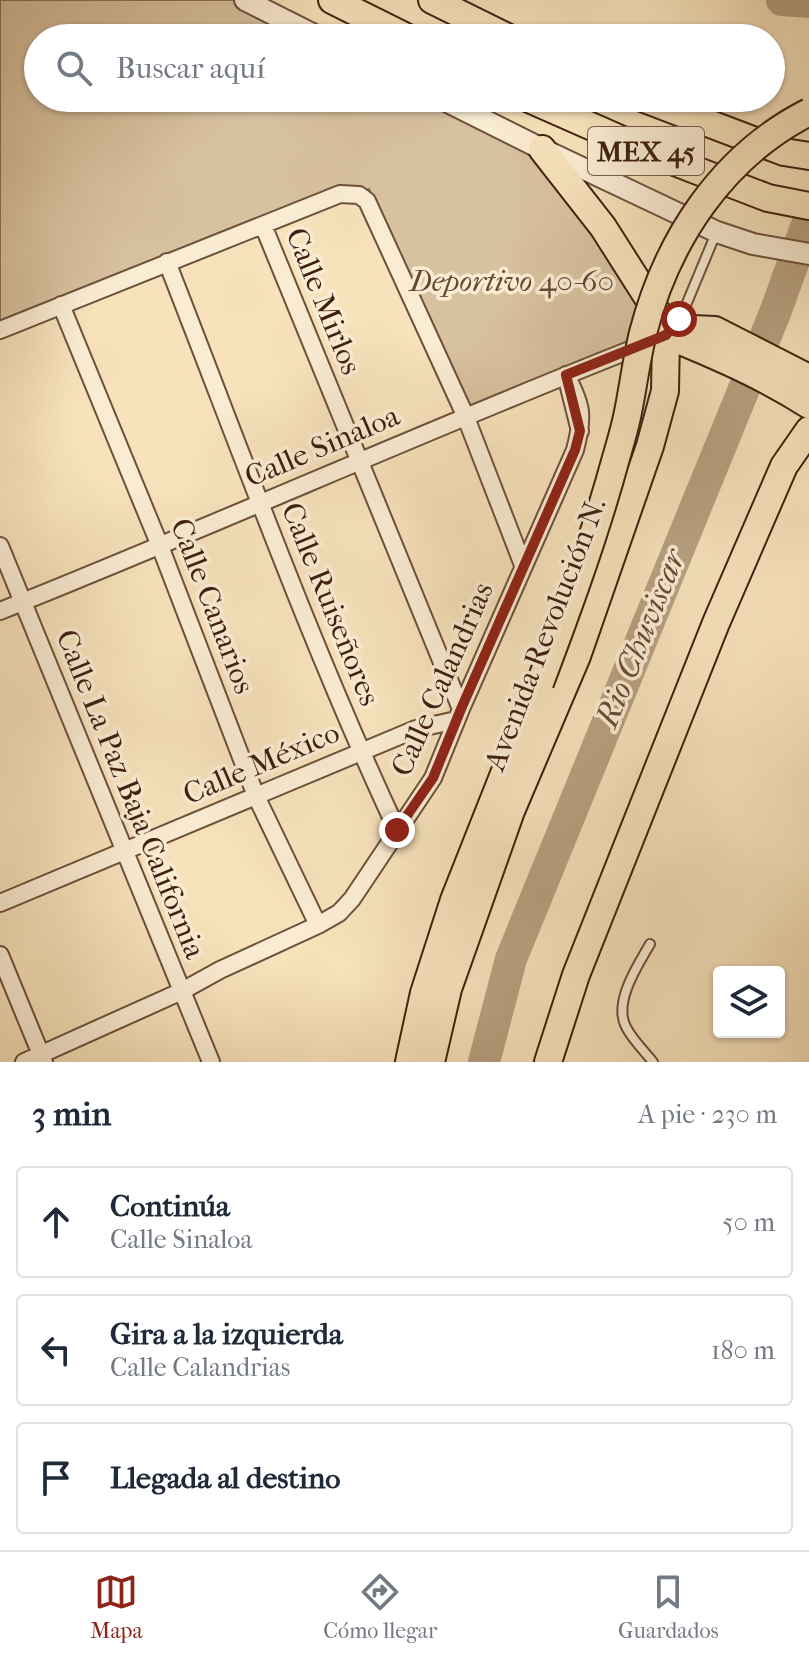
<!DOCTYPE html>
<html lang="es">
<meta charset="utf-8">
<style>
:root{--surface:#fff;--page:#f2f2f3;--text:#1f2937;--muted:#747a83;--line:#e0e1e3;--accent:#8f2418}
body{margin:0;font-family:"IM FELL French Canon",serif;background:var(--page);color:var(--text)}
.controls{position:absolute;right:24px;bottom:24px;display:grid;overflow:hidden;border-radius:8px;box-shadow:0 2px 6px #0004}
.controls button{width:72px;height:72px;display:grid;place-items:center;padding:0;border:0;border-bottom:2px solid var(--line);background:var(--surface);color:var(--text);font:40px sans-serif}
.stop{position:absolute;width:24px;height:24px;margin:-18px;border:6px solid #8f2418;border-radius:50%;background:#fff}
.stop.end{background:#8f2418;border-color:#fff;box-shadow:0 2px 8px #0008}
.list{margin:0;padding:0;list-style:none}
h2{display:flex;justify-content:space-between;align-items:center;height:104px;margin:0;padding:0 32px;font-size:34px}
h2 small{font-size:26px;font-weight:400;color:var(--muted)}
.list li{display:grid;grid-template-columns:52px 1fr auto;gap:24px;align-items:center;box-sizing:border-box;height:112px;margin:0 16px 16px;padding:0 16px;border:2px solid var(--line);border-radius:8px}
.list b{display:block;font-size:30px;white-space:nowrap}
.list p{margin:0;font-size:26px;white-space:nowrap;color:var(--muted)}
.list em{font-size:26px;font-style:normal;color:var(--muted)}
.icon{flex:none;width:44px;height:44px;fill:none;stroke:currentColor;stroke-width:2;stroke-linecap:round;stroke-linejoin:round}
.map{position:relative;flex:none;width:809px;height:1062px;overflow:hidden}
.search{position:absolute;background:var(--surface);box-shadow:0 2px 6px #0004;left:24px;right:24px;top:24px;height:88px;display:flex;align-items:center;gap:20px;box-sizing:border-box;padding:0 28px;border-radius:44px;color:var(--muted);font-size:30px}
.sheet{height:488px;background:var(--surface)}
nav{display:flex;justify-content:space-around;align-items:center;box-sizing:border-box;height:112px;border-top:2px solid var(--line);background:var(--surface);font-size:22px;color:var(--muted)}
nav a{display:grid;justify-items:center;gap:4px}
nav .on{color:var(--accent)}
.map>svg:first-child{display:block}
.green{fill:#d8c19f;stroke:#8b7057;stroke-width:2}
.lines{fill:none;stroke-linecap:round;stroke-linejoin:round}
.river{stroke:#b8a081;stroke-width:32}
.service-casing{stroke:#6c503a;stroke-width:12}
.minor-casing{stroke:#6c503a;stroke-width:20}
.tertiary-casing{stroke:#6c503a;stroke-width:24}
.primary-casing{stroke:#3e1f0f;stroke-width:30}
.trunk-casing{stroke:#3e1f0f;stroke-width:30}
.service{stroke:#faecd3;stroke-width:8}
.minor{stroke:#faecd3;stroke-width:16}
.tertiary{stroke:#faecd3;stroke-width:20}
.primary{stroke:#f7e2bc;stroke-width:26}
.trunk{stroke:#f7e2bc;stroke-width:26}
.trunk-bridge-casing{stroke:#3e1f0f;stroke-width:30;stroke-linecap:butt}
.trunk-bridge{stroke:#f7e2bc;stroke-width:26}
.route{stroke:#8f2418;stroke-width:10}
.labels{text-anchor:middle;stroke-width:7;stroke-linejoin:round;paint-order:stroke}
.shield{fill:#faecd3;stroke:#765c4a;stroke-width:2}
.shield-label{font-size:28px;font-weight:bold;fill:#3e1f0f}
.park-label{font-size:30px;font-style:italic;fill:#644833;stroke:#faecd3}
.street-label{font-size:30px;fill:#3e1f0f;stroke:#faecd3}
.water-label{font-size:32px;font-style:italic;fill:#694c37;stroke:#faecd3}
</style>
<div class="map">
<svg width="809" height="1062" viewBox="0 0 809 1062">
<rect width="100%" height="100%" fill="#f7e2bc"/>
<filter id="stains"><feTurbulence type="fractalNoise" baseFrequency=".0025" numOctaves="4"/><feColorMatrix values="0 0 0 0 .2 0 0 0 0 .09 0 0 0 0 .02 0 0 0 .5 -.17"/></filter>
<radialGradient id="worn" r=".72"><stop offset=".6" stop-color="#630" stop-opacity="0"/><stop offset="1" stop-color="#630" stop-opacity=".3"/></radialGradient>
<path class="green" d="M0,0H238L311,38H38V98H430L540,153L625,270L650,338L459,417L369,189L0,332Z"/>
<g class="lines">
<path class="river" d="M782,0L809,2
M484,1062L511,959L775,313L809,219"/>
<defs>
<path id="service" d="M674,325L684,310L716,233
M650,944C638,965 613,1002 626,1027C632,1039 644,1051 653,1062"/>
<path id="minor" d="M263,225L461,709
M167,262C241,451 311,646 397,830
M61,305L160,546L256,796L318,925
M0,330L340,194L359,195L367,201L465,415L523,565
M0,546L211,1062
M0,611C216,525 428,429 645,344
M0,903L416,729L456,720
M0,955L44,1062
M24,1062L182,991L220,970L318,925L339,913L352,899L433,778L461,709L575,450C584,416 582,405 566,375L580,431"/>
<path id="tertiary" d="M245,0L320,38
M440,98L542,149L717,232L753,244L809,254"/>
<path id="primary" d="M666,335C715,355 764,376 809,405
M666,335L693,329L715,330L809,378
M431,1062L448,989L511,811L577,656L650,446L665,391L666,335L657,312L603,227L542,149
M548,1062L576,975L716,623L784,466L809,430"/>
<path id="trunk" d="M332,0L408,38
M432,0L509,38
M527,98L654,154L768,198L809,206
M642,98L784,152L809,156
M409,1062L424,993L454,900L540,683"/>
</defs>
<use href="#service" class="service-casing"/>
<use href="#minor" class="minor-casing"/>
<use href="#tertiary" class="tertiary-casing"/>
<use href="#primary" class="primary-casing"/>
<use href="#trunk" class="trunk-casing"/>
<use href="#service" class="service"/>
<use href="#minor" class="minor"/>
<use href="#tertiary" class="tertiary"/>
<use href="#primary" class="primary"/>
<use href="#trunk" class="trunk"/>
<defs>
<path id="trunk-bridge" d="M540,683C568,609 595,535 616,458C620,444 624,431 627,417C633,389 636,361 643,333C667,240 722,156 809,112"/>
</defs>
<use href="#trunk-bridge" class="trunk-bridge-casing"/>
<use href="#trunk-bridge" class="trunk-bridge"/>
</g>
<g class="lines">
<path class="route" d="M397,830L433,778L461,709L575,450L580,431L566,375L666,335L679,319"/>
</g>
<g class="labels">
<rect class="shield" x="588" y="127" width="116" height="48" rx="6"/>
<g class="shield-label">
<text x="646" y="161">MEX 45</text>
</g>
<g class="park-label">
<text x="512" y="291">Deportivo 40-60</text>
</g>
<g class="street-label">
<text transform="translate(324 301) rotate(68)" y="10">Calle Mirlos</text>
<text transform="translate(322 446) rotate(-23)" y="10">Calle Sinaloa</text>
<text transform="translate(331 604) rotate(68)" y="10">Calle Ruiseñores</text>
<text transform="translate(213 606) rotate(69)" y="10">Calle Canarios</text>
<text transform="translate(545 634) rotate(-69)" y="10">Avenida Revolución N.</text>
<text transform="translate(442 679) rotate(-66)" y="10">Calle Calandrias</text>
<text transform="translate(261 763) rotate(-23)" y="10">Calle México</text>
<text transform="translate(131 794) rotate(68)" y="10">Calle La Paz Baja California</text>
</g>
<g class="water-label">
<text transform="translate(640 638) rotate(-68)" y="11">Rio Chuviscar</text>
</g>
</g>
<rect width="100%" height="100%" filter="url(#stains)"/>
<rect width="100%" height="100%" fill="url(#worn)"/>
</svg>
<div class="controls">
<button><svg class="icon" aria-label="layers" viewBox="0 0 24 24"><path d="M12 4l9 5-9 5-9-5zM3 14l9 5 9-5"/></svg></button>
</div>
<div class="stop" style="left:679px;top:319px"></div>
<div class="stop end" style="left:397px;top:830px"></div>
<div class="search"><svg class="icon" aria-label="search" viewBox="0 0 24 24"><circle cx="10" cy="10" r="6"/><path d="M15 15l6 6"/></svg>Buscar aquí</div>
</div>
<section class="sheet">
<h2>3 min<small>A pie · 230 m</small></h2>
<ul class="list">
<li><svg class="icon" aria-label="ahead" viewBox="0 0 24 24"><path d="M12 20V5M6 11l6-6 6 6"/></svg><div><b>Continúa</b><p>Calle Sinaloa</p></div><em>50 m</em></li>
<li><svg class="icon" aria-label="left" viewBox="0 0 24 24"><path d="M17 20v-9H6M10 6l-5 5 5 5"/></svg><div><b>Gira a la izquierda</b><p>Calle Calandrias</p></div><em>180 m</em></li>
<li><svg class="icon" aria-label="arrive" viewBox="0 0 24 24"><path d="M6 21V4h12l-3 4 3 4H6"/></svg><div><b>Llegada al destino</b></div></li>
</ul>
</section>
<nav>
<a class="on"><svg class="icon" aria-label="map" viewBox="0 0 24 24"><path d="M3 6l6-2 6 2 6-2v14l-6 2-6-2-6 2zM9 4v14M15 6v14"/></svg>Mapa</a>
<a><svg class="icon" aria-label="directions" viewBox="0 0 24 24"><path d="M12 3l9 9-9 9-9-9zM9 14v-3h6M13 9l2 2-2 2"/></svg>Cómo llegar</a>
<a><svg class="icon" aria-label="saved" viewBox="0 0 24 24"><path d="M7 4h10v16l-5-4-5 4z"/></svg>Guardados</a>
</nav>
